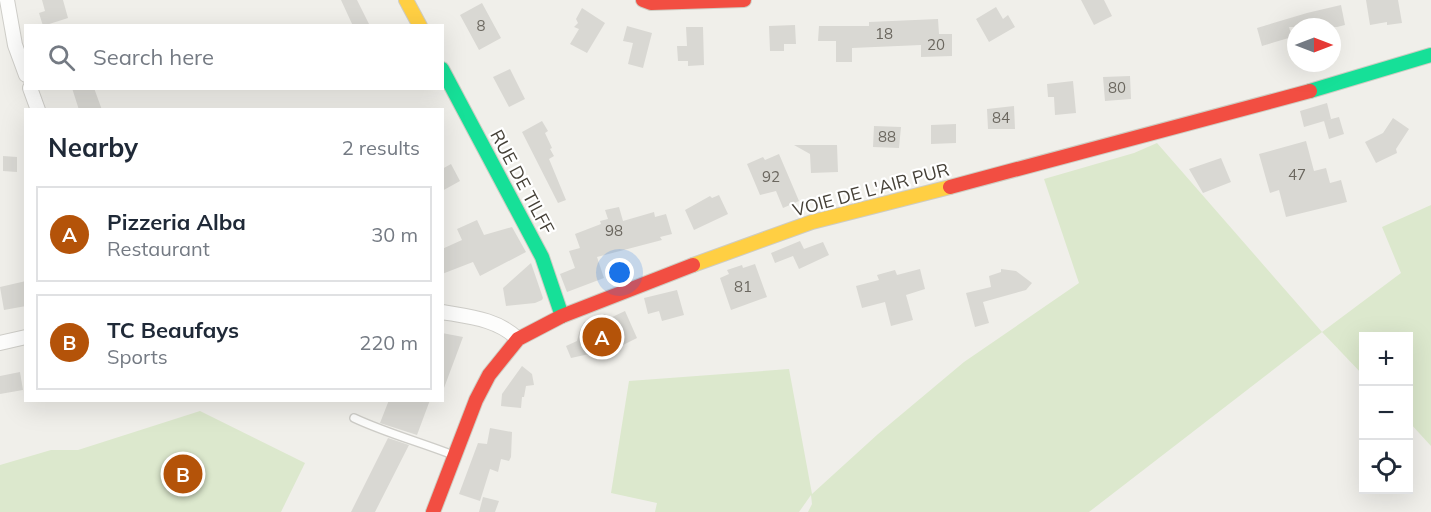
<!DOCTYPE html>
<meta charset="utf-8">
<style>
:root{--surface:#fff;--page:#f6f6f7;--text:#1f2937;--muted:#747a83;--line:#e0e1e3;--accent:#b45309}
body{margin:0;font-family:Mulish,sans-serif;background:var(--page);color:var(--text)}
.controls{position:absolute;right:18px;bottom:18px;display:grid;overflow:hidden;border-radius:0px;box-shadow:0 6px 24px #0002}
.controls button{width:54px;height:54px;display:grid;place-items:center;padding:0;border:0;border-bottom:2px solid var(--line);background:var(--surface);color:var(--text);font:30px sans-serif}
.compass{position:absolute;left:1287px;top:18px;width:54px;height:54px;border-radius:50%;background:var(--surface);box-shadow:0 6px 24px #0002;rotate:90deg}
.you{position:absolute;left:620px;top:273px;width:21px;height:21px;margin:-15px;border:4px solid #fff;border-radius:50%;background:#1a73e8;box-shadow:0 0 0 9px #1a73e833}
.badge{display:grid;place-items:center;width:39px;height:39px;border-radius:50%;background:var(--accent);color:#fff;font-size:20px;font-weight:700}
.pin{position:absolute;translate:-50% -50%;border:3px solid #fff;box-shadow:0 2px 6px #0006}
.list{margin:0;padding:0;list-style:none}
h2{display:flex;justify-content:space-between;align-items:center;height:78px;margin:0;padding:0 24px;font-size:26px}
h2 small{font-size:20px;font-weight:400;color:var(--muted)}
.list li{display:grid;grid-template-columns:39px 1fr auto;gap:18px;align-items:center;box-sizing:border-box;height:96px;margin:0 12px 12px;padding:0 12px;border:2px solid var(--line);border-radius:0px}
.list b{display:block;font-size:22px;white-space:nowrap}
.list p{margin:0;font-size:20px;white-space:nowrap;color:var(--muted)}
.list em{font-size:20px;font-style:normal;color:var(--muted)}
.icon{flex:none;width:33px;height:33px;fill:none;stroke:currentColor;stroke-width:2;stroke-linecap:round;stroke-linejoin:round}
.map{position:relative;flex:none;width:1431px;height:512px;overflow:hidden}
.search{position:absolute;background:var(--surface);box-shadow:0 6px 24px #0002;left:24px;top:24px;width:420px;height:66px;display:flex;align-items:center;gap:15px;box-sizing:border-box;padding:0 21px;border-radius:0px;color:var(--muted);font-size:22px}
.panel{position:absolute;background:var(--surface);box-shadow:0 6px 24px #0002;left:24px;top:108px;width:420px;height:294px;border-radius:0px}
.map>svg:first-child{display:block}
.green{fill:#dce8cd}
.building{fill:#d9d8d3}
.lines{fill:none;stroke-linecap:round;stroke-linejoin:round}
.lane-casing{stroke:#cecdc8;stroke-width:10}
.street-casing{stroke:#cecdc8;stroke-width:16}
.fast-casing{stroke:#ceccc2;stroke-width:16}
.slow-casing{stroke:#ceccc2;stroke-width:16}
.jam-casing{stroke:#ceccc2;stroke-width:16}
.lane{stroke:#fdfdfc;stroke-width:7}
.street{stroke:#fdfdfc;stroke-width:14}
.fast{stroke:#16e098;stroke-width:14}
.slow{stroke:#ffcf43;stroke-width:14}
.jam{stroke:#f24e42;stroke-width:14}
.labels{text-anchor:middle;stroke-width:4.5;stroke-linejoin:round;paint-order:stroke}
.number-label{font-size:15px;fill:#6b675f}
.street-label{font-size:18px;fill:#454037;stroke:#fff}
</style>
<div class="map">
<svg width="1431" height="512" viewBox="0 0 1431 512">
<rect width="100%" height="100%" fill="#f0efea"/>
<path class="green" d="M1157,143L1322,332L1401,273L1382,227L1431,205V446L1409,422L1408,336H1364L1363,375L1322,332L1089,512H808L812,504L811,495L799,512H655L657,503L611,493L629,381L789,369L812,494L878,434L964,362L1079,283L1044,179L1134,153Z
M200,411L305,463L281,512H0V465L51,450H78Z"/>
<path class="building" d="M42,0H63L68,18L43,26L39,13L45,11Z
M341,0H357L370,26H353Z
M1081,0H1104L1112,16L1094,25Z
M1366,0H1398L1402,23L1387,25V22L1370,25Z
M482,3L501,38L479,50L460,15Z
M1341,5L1345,25L1337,27H1289L1292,37L1262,46L1257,28L1307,13Z
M996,7L1003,19L1008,15L1015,27L989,42L976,19Z
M582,8L605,23L587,53L570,44L579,29L574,27L578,23L576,19Z
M938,19L939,34H952V56L921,57V45L852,48V62H836V41H818L819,26H869V22Z
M795,25L796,44H784V51H770L769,26Z
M627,26L652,33L643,68L628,64L633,43L623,41Z
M686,27H703L704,65L688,66V61H678L677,46H687Z
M510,69L525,99L509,107L493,77Z
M1130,76L1131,99L1105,101L1103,77Z
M1073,81L1076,113L1055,115L1054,97H1048L1047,84Z
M72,88H94L102,110H79Z
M1327,103L1331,119L1304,127L1300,111Z
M1014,106L1015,129H988L987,109Z
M1339,117L1344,134L1329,139L1324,121Z
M1393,118L1409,129L1396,149L1397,153L1376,163L1365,142L1383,133Z
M542,121L548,131L545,133L552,148L550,149L554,156L549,159L566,200L558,203L522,132Z
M956,124V143L931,144V125Z
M874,126L901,127L899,148L873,147Z
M1306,141L1314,171L1326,168L1330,183L1341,180L1347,202L1286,217L1279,190L1270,193L1259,154Z
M794,145H837L838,172L811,173L810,154Z
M779,154L799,201L783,208L776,191L760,195L747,164L763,157L765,160Z
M3,156L17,157V172L3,171Z
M1221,158L1231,182L1203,193L1189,169Z
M451,164L460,181L442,191V169Z
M719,195L728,214L694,230L685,210L710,196L712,198Z
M619,207L623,221L654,212L655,217L666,214L672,234L660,237L662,240L597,257L604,278L567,292L560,274L575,268L569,251L580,248L575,234L601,224L600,221L608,219L605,210Z
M477,220L484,235L512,227L526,252L480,276L473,262L442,274V249L462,240L457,229Z
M800,241L804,249L823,242L829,255L799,269L793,256L775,263L771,253Z
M531,263L543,298L542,300L535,303L506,306L503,288Z
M755,264L767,297L731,310L720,278L729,274L727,270L742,265L743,268Z
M920,269L925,289L906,295L913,320L891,326L885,302L862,308L856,286L879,280L877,275L895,270L897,275Z
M1001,269L1016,271L1032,283L1026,290L983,302L989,323L975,327L966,293L991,287L989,276L1001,272Z
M26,281V306L4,310L0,287Z
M677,290L684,315L662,321L659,311L648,314L644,298Z
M625,311L637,338L619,347L616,343L594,350V353L571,358L566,346L577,341L580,330L584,322L605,314L608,319Z
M442,333L463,337L444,388H442Z
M522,366L532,374L534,385L526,386L524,397H522L521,408L501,406L502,394Z
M20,372L23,390L0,394V376Z
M389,400H430L417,435L380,423Z
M490,428L512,432L511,457L509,461L501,459L498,472L490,469L480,501L459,494L478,443L487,444Z
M388,438L409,445L375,512H351Z
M483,497L499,501L495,512H479Z"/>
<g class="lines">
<defs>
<path id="lane" d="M354,418C386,433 420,442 453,455"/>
<path id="street" d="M7,0L15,45L26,75
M30,88L38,110
M442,312C471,317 497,319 518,339
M0,343L26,337"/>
<path id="fast" d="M442,69L542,257L562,316
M1310,91L1431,55"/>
<path id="slow" d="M406,0L420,26
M693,265L812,222L950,187"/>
<path id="jam" d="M643,0L651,3L744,0
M950,187L1310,91
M433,512L476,400L489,375L518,339L562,316L693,265"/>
</defs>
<use href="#lane" class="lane-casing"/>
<use href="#street" class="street-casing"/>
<use href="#fast" class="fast-casing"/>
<use href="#slow" class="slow-casing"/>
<use href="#jam" class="jam-casing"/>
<use href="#lane" class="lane"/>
<use href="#street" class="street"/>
<use href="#fast" class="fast"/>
<use href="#slow" class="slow"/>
<use href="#jam" class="jam"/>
</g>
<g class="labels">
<g class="number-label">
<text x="481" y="31">8</text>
<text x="884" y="39">18</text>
<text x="936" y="50">20</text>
<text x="1117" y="93">80</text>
<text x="1001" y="123">84</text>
<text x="887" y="142">88</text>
<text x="1297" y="180">47</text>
<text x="771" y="182">92</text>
<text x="614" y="236">98</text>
<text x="743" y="292">81</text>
</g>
<g class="street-label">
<text transform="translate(522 182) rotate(62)" y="6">RUE DE TILFF</text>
<text transform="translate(871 190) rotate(-15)" y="6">VOIE DE L'AIR PUR</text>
</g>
</g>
</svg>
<div class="controls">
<button>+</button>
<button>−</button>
<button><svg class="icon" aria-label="locate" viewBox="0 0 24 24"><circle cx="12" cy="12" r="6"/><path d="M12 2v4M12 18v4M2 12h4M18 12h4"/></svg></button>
</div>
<svg class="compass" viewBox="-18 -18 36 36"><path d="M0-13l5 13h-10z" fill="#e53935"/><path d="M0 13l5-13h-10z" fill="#747a83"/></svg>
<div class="you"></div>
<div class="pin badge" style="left:602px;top:337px">A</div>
<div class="pin badge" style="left:183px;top:474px">B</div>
<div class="search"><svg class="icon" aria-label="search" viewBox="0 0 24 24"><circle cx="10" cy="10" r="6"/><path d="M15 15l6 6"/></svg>Search here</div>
<section class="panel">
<h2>Nearby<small>2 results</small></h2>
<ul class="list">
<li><span class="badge">A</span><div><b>Pizzeria Alba</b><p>Restaurant</p></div><em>30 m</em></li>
<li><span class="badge">B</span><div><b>TC Beaufays</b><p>Sports</p></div><em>220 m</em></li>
</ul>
</section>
</div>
